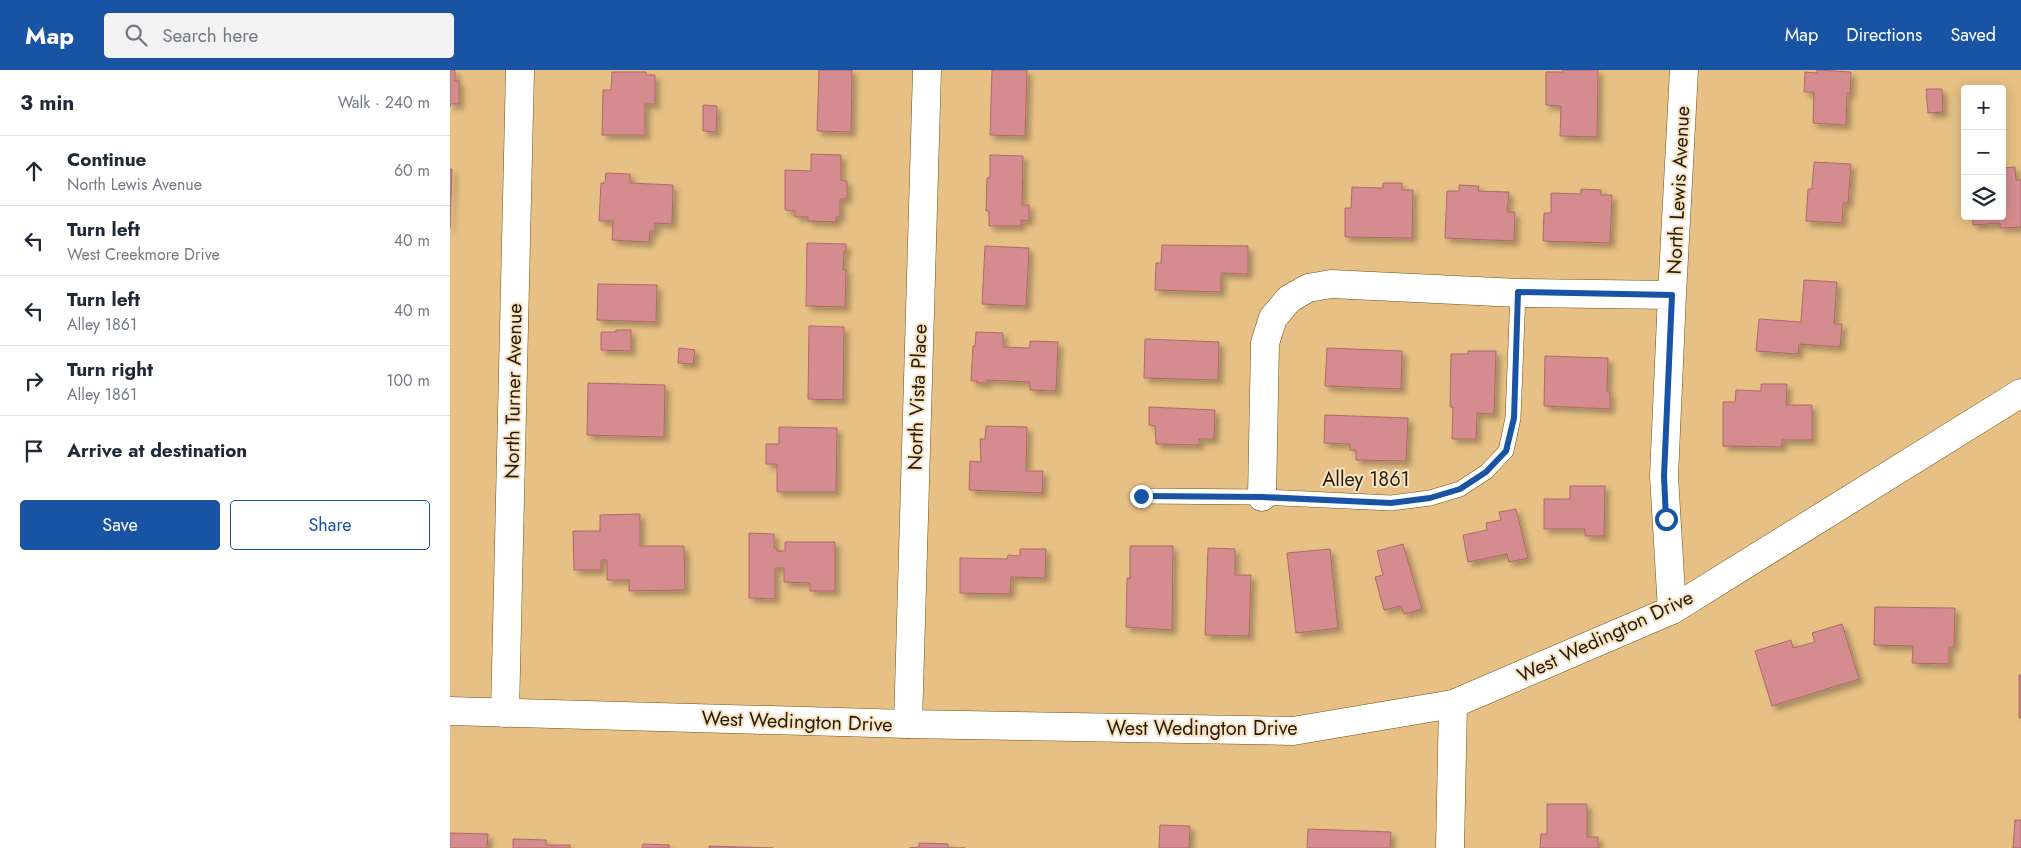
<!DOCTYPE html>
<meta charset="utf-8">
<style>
:root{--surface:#fff;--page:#f2f2f3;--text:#1f2937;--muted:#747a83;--line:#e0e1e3;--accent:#1953a4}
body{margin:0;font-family:Jost,sans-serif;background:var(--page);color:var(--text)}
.controls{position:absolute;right:15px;top:15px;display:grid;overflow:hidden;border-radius:5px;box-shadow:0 2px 12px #0003}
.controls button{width:45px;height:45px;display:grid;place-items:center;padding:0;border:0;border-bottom:1px solid var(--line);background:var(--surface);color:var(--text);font:25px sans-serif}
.stop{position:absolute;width:15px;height:15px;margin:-11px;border:4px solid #1953a4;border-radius:50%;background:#fff}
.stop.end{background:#1953a4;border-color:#fff;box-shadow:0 1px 5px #0008}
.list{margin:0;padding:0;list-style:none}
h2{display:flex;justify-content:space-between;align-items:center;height:65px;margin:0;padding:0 20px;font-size:21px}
h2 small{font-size:16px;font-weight:400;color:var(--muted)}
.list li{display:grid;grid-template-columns:32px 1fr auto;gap:15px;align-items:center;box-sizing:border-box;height:70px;padding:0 20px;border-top:1px solid var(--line)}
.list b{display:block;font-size:19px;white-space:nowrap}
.list p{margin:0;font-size:16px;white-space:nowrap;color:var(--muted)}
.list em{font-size:16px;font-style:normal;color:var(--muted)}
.actions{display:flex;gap:10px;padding:15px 20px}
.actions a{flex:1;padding:11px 0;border:1px solid var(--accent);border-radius:5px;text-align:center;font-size:18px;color:var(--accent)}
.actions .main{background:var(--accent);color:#fff}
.icon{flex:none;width:28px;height:28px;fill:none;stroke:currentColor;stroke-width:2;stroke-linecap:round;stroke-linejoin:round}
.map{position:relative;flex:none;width:1571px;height:778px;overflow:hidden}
header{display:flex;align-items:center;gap:30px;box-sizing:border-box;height:70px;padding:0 25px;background:var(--accent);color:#fff}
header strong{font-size:24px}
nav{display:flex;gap:28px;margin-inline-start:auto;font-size:18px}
.search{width:350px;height:45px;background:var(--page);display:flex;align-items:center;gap:12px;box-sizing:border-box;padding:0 18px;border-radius:5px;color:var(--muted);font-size:19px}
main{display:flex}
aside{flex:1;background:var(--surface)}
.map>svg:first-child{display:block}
.building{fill:#d48c8e;stroke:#ae696b;filter:url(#shadow)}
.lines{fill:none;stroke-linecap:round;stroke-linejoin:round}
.lane-casing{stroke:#725010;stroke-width:16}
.street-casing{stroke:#725010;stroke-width:29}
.secondary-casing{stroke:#725010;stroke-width:29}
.lane{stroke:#fff;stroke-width:15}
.street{stroke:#fff;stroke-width:28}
.secondary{stroke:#fff;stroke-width:28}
.route{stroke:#1953a4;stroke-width:6}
.labels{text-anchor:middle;stroke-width:4;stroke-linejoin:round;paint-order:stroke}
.street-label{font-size:20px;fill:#2a1c04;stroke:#f7e4c7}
</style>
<header>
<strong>Map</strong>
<div class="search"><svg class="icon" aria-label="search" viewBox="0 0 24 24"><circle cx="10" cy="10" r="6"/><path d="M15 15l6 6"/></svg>Search here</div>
<nav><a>Map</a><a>Directions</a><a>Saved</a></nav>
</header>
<main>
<aside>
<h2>3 min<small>Walk · 240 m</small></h2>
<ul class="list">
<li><svg class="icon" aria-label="ahead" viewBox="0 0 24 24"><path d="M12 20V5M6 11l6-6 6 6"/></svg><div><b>Continue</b><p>North Lewis Avenue</p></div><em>60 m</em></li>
<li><svg class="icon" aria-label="left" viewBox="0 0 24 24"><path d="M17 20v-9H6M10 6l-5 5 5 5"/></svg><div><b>Turn left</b><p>West Creekmore Drive</p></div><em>40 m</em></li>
<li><svg class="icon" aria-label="left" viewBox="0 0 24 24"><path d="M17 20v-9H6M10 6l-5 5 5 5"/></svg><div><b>Turn left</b><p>Alley 1861</p></div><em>40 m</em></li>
<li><svg class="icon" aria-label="right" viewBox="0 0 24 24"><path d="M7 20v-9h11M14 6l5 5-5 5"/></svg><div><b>Turn right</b><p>Alley 1861</p></div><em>100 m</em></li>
<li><svg class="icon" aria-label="arrive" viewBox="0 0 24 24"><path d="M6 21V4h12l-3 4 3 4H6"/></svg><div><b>Arrive at destination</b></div></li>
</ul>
<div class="actions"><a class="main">Save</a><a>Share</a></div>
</aside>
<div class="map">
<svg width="1571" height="778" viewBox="0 0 1571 778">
<defs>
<filter id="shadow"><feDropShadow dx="4.5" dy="4.5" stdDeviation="2.5" flood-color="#0004"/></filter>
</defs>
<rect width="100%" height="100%" fill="#e6c084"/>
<path class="building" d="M0,0H5V11H9V34H0V37Z
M369,0H402L401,62L367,61Z
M542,0H577L575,66L540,65Z
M1113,0H1148L1147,67L1110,66L1111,36L1096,35V2H1113Z
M1367,0L1401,2L1400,24L1397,23L1396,55L1363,53L1364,22H1354L1355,2L1367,3Z
M162,2H196V5H205V34H195V65H152L153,20H161Z
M1476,19H1492L1493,42L1478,43Z
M253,35L267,36L266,62L253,61Z
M361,84L391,85V110L397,111V129H390V147H386V152L358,151V147H345V141L335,140V100L361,101Z
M540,85L573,86L572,135H579V151L571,150V156H539V141H536L537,108H540Z
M1364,92L1401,94L1398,133H1393L1392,153L1356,151L1358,119H1362Z
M1565,97L1566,110H1571V157L1550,158V153L1523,155L1522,146H1552V98Z
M0,99H2L0,158Z
M156,103L180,104V113L223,115L222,154L205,153V161H200L199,172L162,170L163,151H149L151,113H155Z
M933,113H952V120H963L962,168L895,167V138H901L902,117L933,118Z
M1009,115L1029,116L1028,121L1059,122L1057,142H1065L1064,171L995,168L997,121H1009Z
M1131,119L1151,120V125H1162L1160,173L1093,171L1094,143H1101V123L1131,124Z
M357,173L396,174V181H394L393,200H396L395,237L356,236Z
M712,175L798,176V204L771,203V222L705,220L706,193H711Z
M535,176L579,178L576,236L532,234Z
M1354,210L1387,212L1384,254H1392L1390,277L1349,274L1348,284L1306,281L1309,249L1351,252Z
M148,214L207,215L206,252L147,250Z
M359,256L394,257L393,330L358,329Z
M166,260H181V281L151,280V262H166Z
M526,262L553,263V277L580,278V271L608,272L606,321L580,320V312L537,310V313H527V311H521L523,276H525Z
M695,269L769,272L768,310L694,308Z
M229,278L245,280L243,294L228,293Z
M877,278L952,281L951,319L875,316Z
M1018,281H1046L1044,344L1027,343L1026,369H1002L1003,337H1000L1001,284H1018Z
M1095,286L1158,288L1157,322H1160V339L1094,336Z
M138,313L215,315L214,367L137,365Z
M1311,314H1337L1336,335H1362V370H1332V377L1273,376V332H1285L1286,320L1311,321Z
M699,337L765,340L764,369H749V375L706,374L705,356L699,355Z
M875,345L958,348L956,391L906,390V380H900V374L874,373Z
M536,356L577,357L576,401H593L592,423L519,420L520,391L531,392L530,369H535Z
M329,357L387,358L386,422H327V394H316V374H329Z
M1120,416H1155L1154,466H1135V459H1094V429H1120Z
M1066,439L1078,488L1059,492L1057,484L1018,492L1013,465L1037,460L1036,453L1051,450L1049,442Z
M190,444V476H234L235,520L179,521V510H157V490H151V500H124L123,461H150V445Z
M299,463L324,464V478H327V481H335V472H385V521H360V513L334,512V498H325V529L299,528Z
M953,474L972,539L954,544L951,536L934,540L925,507L933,505L927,481Z
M680,476H723L722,560L676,557L677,508H680Z
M758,478L785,479V505H801L799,566L755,565Z
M570,479H596L595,508L561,507L560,524L510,523V488L557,489L558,485L570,486Z
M880,479L888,558L846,563L837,483Z
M1425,537L1505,538L1504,577H1499V594L1462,593L1463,576L1424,575Z
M1392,554L1409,609L1322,636L1305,581L1341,570L1343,578L1365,572L1362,563Z
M1569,605H1571V648H1569Z
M1097,734H1137V767H1148V778H1090L1091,764H1097Z
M1565,750H1571V778H1563Z
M710,755L740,756L739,778H709Z
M858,759L941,762L940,778H857Z
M0,763L38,764L37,778H0Z
M63,769L96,770V775H120V778H63Z
M469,773L498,774V778H515H459L469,777Z
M193,774L219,775V778H192Z
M259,776L323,778H259Z"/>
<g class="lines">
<defs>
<path id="lane" d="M691,426L812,427L941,433L980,428L1010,419L1036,402L1056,381L1063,348L1068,223"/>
<path id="street" d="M812,427L815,273L823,248L839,229L858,218L881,214L1068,223L1222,225
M1222,540L1214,406L1222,225L1234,0
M55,643L70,0
M458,654L477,0
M1000,778L1003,634"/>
<path id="secondary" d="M0,641L458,654L843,661L1003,634L1222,540L1571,323"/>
</defs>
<use href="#lane" class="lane-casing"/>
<use href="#street" class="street-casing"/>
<use href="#secondary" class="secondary-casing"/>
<use href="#lane" class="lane"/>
<use href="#street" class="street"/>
<use href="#secondary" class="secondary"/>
</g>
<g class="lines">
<path class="route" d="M691,426L812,427L941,433L980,428L1010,419L1036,402L1056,381L1064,348L1068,222L1222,225L1214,406L1216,449"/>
</g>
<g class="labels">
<g class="street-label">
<text transform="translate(1228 120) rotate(-87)" y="7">North Lewis Avenue</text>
<text transform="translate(63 321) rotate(-89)" y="7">North Turner Avenue</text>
<text transform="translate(467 327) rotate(-88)" y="7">North Vista Place</text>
<text x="916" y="416">Alley 1861</text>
<text transform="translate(1155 566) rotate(-25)" y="7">West Wedington Drive</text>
<text transform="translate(347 651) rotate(2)" y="7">West Wedington Drive</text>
<text x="752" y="665">West Wedington Drive</text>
</g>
</g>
</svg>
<div class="controls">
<button>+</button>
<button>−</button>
<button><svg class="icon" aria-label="layers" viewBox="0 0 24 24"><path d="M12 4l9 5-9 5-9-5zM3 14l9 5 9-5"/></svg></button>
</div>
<div class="stop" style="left:1216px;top:449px"></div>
<div class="stop end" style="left:691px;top:426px"></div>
</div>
</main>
